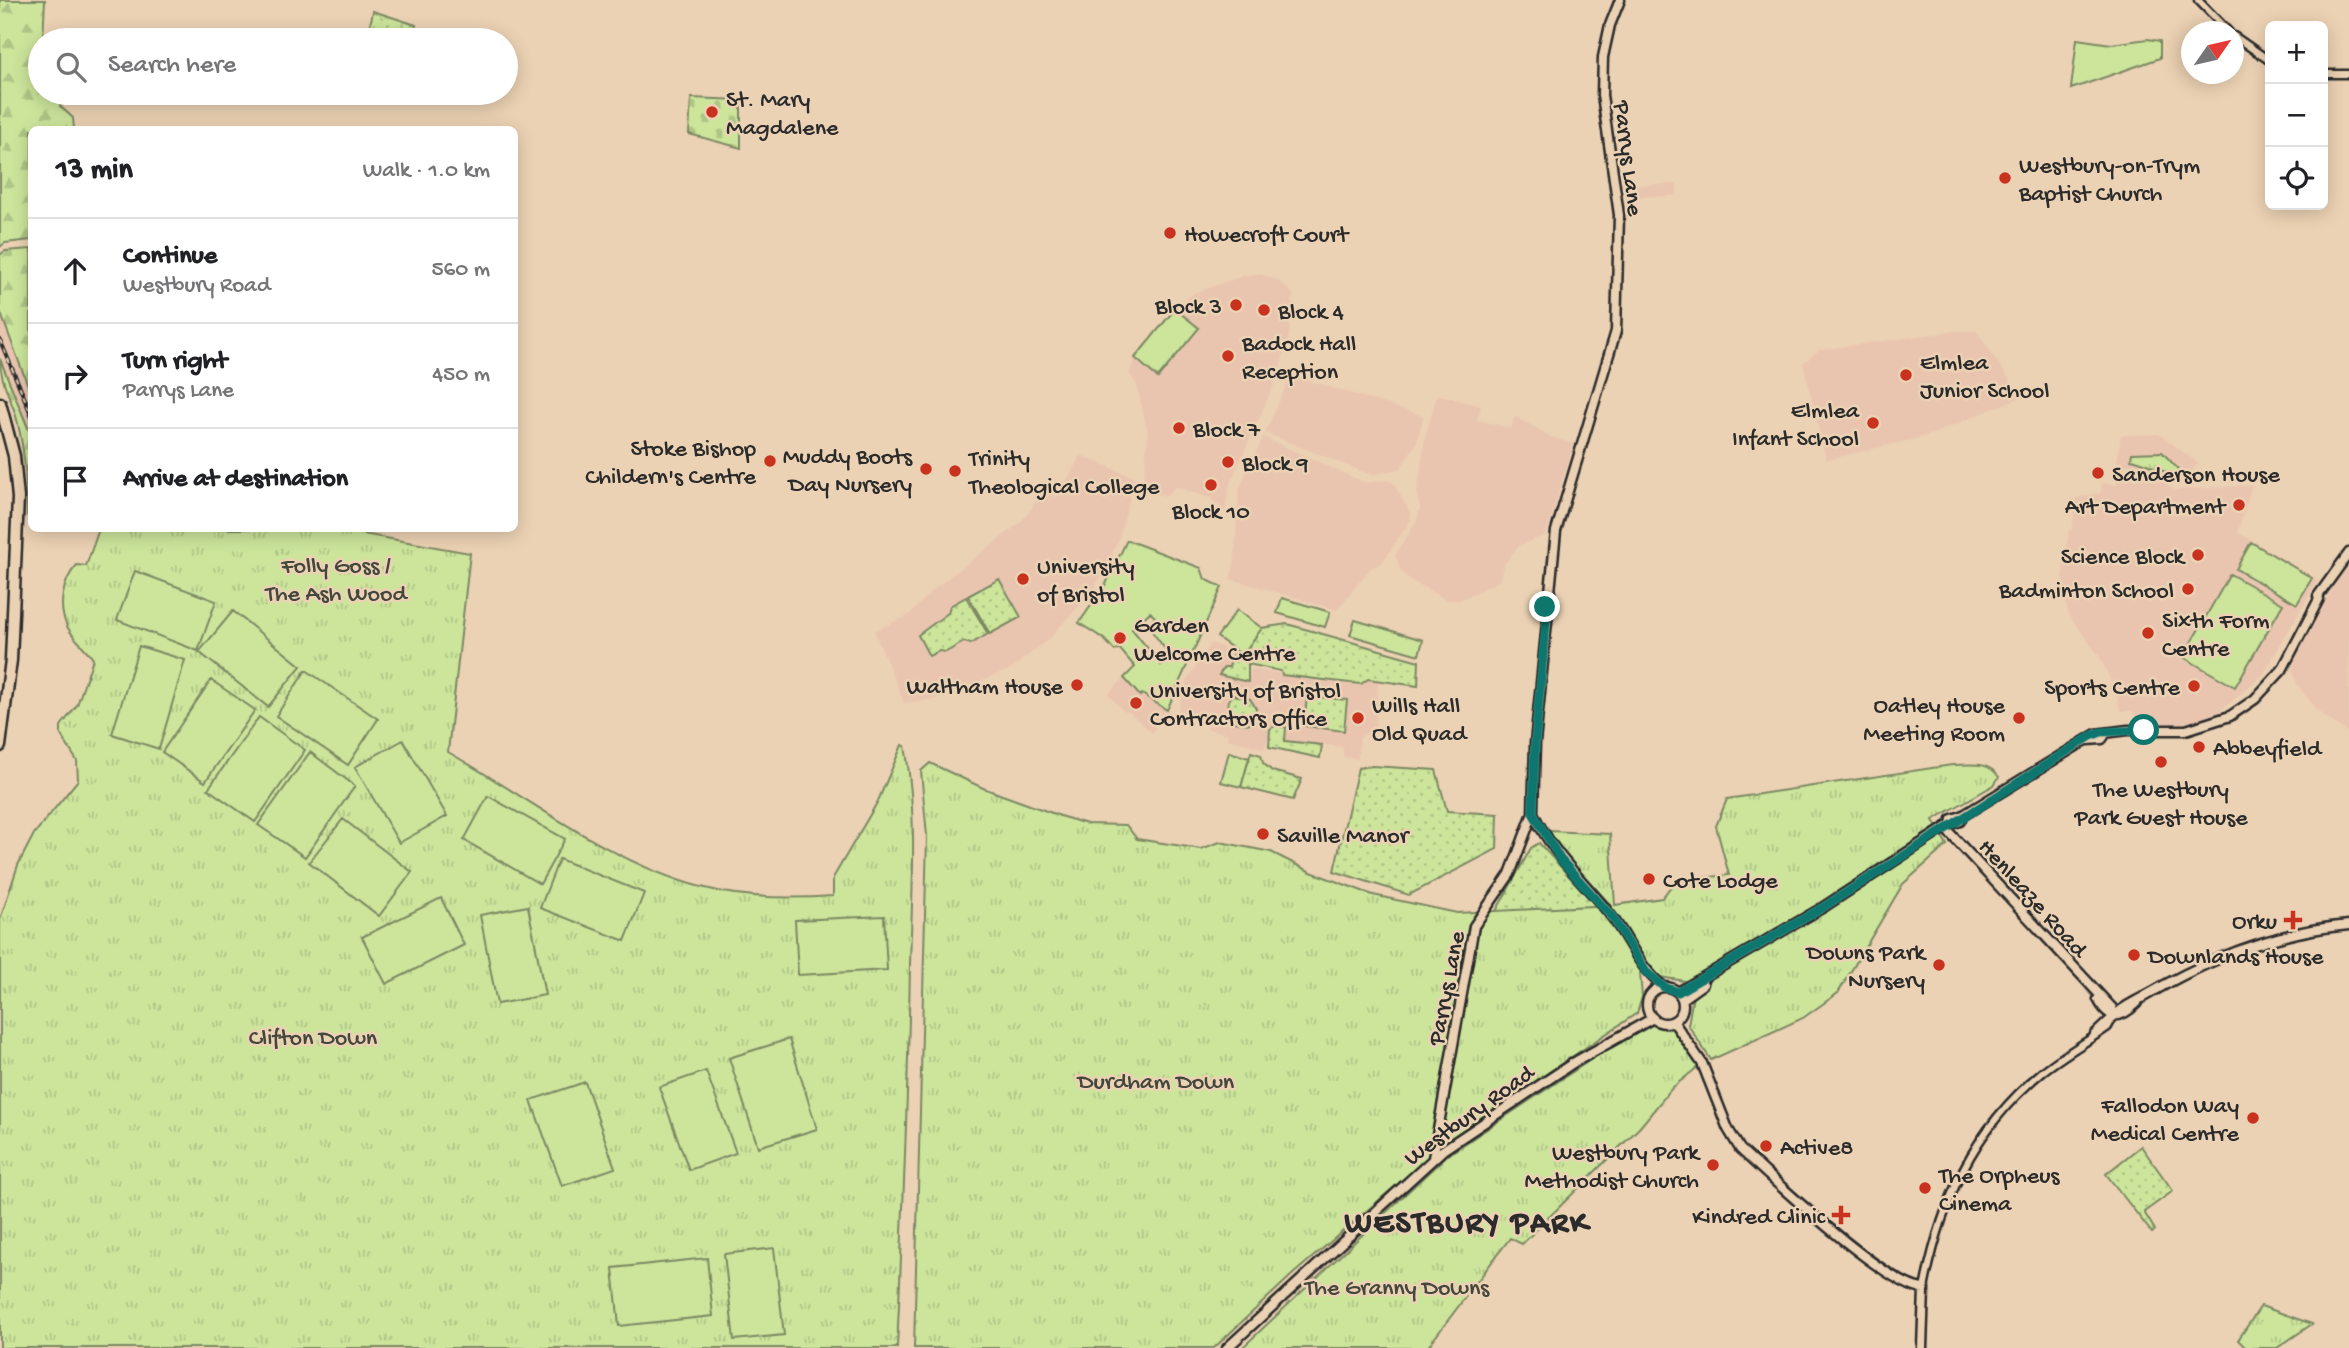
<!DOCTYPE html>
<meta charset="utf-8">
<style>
:root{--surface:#fff;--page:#f2f2f2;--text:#202124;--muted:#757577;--line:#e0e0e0}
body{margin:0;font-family:"Gochi Hand",sans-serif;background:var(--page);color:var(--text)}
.controls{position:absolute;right:21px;top:21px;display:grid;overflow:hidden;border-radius:10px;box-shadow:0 4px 18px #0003}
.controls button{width:63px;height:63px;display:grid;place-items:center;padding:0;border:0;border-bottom:2px solid var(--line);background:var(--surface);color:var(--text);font:35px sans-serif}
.compass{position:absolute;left:2181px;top:21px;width:63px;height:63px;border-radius:50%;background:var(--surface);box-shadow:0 4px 18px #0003;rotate:56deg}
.stop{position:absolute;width:21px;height:21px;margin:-16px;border:5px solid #0f766e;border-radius:50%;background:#fff}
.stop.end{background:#0f766e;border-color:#fff;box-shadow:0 2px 7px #0008}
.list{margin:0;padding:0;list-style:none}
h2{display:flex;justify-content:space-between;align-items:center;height:91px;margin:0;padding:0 28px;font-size:30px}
h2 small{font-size:23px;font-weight:400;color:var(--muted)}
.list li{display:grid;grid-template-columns:46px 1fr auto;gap:21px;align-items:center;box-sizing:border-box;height:105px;padding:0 28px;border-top:2px solid var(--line)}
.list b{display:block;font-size:26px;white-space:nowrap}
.list p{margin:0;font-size:23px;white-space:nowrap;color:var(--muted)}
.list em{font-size:23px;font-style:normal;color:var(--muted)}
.icon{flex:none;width:38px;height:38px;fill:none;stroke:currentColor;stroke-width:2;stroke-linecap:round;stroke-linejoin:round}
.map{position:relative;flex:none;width:2349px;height:1348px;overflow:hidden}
.search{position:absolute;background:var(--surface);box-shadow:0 4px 18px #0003;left:28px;top:28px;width:490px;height:77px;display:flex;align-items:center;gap:18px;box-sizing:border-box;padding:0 24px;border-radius:38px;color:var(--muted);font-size:26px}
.panel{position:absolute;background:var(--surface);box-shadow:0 4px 18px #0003;left:28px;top:126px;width:490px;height:406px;border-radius:10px}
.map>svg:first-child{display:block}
.built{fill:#e9c5b0}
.grass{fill:url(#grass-dots);stroke:#7c8863;stroke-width:2}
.forest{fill:url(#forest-firs);stroke:#7c8863;stroke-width:2}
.cemetery{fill:url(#cemetery-stones);stroke:#7c8863;stroke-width:2}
.park{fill:url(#park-tufts);stroke:#7c8863;stroke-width:2}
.garden{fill:#cce59b;stroke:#7c8863;stroke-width:2;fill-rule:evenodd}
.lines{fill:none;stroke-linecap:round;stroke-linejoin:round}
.minor-casing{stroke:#2b2b2b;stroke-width:11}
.major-casing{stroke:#2b2b2b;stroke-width:13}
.highway-casing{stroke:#2b2b2b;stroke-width:15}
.minor{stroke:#ecd2b4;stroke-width:6}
.major{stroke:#ecd2b4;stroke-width:8}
.highway{stroke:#ecd2b4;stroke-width:10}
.rail-casing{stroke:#2b2b2b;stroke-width:4.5}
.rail{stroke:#ecd2b4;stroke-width:2;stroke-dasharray:5;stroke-linecap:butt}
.route{stroke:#0f766e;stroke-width:9}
.poi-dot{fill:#c8321e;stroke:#ecd2b4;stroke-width:2.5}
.labels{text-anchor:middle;stroke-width:5;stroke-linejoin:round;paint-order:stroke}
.poi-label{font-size:24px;fill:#2b2b2b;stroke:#ecd2b4;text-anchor:start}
.street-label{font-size:24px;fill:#2b2b2b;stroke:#ecd2b4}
.park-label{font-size:24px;fill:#43473c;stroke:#ecd2b4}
.district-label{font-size:32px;font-weight:bold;letter-spacing:2px;fill:#2b2b2b;stroke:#ecd2b4}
</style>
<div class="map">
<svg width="2349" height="1348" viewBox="0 0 2349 1348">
<defs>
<pattern id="grass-dots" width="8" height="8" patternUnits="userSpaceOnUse" patternTransform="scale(1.75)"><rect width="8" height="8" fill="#cce59b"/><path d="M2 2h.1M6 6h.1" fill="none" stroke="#afc586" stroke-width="1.8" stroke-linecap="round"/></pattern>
<pattern id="forest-firs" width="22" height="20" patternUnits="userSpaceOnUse" patternTransform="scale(1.75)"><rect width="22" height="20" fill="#cce59b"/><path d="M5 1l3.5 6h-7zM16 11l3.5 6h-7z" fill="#afc586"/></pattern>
<pattern id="cemetery-stones" width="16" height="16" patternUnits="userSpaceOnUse" patternTransform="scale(1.75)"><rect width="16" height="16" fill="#cce59b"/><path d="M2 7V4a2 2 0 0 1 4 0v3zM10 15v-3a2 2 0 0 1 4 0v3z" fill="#afc586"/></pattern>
<pattern id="park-tufts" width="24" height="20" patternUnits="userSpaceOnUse" patternTransform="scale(1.75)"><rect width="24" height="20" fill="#cce59b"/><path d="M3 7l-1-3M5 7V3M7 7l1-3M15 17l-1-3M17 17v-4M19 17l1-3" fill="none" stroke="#afc586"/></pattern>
</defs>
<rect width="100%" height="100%" fill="#ecd2b4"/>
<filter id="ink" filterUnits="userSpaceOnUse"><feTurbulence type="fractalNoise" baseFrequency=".0143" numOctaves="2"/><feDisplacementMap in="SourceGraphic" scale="14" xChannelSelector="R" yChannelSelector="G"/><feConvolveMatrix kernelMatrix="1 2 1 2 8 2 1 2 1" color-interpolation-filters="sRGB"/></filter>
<g filter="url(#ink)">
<path class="built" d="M1677,184V196L1624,197L1623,185Z
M1259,274L1276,279L1293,293L1289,336L1278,376L1229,486L1225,512L1210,498L1176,487L1166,496L1143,491L1148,433L1136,383L1129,373L1135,358L1174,309L1194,293L1245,275Z
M0,311L31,396V435L0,359Z
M1955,331H1977L2021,397L1931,435L1826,460L1803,363L1819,350Z
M1291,375L1424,416L1416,444L1400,469L1371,475L1265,433Z
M1437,394L1481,406L1477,420L1511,428L1515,416L1551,437L1574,444L1546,535L1520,545L1505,563L1499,581L1460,600H1446L1410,580L1401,571L1395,555L1416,522L1420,508L1417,495L1425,438Z
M2159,434L2198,463L2180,487L2150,470L2117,463L2121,435Z
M1263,437L1366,483L1384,480L1393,482L1411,514V519L1383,562L1371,568L1337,610L1230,579L1234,565L1239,489Z
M1081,455L1135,478L1119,538L1105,570L1090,594L1049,639L1011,669L933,700L904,703L874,631L909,615L935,588L1021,522L1044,490L1057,497Z
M2119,466L2149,472L2175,490L2252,485L2238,532L2318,580L2263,675L2218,713L2199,721L2162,726L2142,724L2132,711H2120L2116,692L2099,656L2070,617L2064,599L2063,563L2069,530H2072L2076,498L2100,493L2102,483L2117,485Z
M2349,558V734L2316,710L2297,684L2292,670L2297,653Z
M1211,643L1234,652L1229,667H1224L1219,675L1249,682L1251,669L1357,686L1359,676L1379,678L1375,731L1360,737L1358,759L1343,757V747L1267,739L1265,749L1227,739L1228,734L1207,729L1208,723L1176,716L1188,678Z
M1124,678L1139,696L1142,694L1167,710L1152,733L1130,713L1123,711L1108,694Z"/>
<path class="grass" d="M373,11L416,25L412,40H367Z
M999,579L1021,617L990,634L968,596Z
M966,597L988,634L971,644L964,642L946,652L939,651L929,656L918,635L948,613L950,606Z
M1287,624L1419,661L1418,686L1368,679L1361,684L1350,683L1282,675L1281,671L1248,664V682L1219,675L1224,667H1229L1234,650L1242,655L1262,628Z
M1234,695L1250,699L1256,708L1254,720L1250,724L1226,721L1229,699Z
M1307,696L1347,700L1344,731L1304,726Z
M1275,726L1286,727L1285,741L1322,745L1320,758L1269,747L1270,729Z
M1251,752L1261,755L1263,763L1272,771L1302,779L1293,800L1241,787Z
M1372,766L1436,770L1447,811L1498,814L1497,849L1409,895L1334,871L1358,768Z
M1539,843L1595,905L1598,911L1495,913L1531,848Z
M2141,1146L2173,1191L2144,1212L2155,1230L2152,1233L2106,1174Z"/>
<path class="forest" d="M0,0H45L43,40H40V93H61L60,106L73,118L74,129L32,130L31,240L5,243L0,247Z
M31,249V394L0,311V255L5,251Z
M0,359L31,435V521L27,515C27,481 25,449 16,416C10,396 0,380 0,359Z"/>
<path class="cemetery" d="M691,98L741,100V148L689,134Z"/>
<path class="park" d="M2162,452L2178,469L2176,475C2159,472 2148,462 2131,459L2132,453Z
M99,529H335L470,553L448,752C529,798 611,863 701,887C742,898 791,899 833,896V878L878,801L902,745L905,746C918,819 912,890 910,964C908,1092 903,1220 897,1348H0V920L18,865L34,834L78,780L77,761L61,735V726L77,705L93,659C86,648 74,639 68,628C57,609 62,581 77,565L86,566Z
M930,763L983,788L1063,817L1087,824L1126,825L1137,839L1201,849L1220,842L1271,852L1311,872L1373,895L1457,913L1611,905L1556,846L1550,831L1610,834L1615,905L1662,898L1675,881L1729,875L1716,826L1727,799L1952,765C1970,765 1988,760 1999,777L1994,785L1933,820L1947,845L1903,884L1838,993L1803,1018L1711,1060L1688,1025L1693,996L1685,981L1660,977L1652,967L1640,973L1642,997L1637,1013L1451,1138L1292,1275L1214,1348H914L927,836L921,771Z
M1649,1021L1677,1026L1699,1066L1672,1088L1640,1127L1522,1244L1510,1238L1427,1348H1242L1445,1157Z
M2261,1306L2312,1324L2277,1348H2246L2238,1340Z"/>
<path class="garden" d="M2077,39L2111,44L2148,39L2160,41V58L2071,89Z
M1175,309L1199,328L1158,378L1135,358Z
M1127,540L1201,568L1205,579L1222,587L1167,710L1142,694L1140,696L1124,678L1135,667L1119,648L1115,651L1104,639L1079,623L1106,584ZM1150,612L1155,617L1148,626L1171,657L1161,665L1132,629Z
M2251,542L2312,578L2297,604L2236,569Z
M135,571L216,601L198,651L117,620Z
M2230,574L2283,604L2235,687L2183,657Z
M1282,598L1330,612L1325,627L1277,613Z
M1237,610L1262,628L1242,655L1217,637Z
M233,611L301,666L268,707L199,652Z
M1355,620L1423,640L1419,655L1350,635Z
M139,646L185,660L159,749L112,734Z
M306,670L378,719L348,765L276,716Z
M211,680L255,710L205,782L162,752Z
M259,717L305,750L255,822L208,789Z
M403,740L447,816L399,843L355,767Z
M310,752L355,786L305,857L258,825Z
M1229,752L1249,758L1241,787L1221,782Z
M488,796L565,839L540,884L464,840Z
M343,819L412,872L379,916L309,862Z
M559,859L644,893L625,941L540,908Z
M441,898L464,945L386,984L362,937Z
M528,906L545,995L497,1004L480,915Z
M884,916L887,970L798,975L795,920Z
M789,1039L817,1129L758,1147L729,1058Z
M706,1071L736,1153L689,1170L659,1087Z
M585,1082L615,1168L562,1186L531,1100Z
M774,1248L784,1335L734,1340L724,1254Z
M707,1258L713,1316L619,1326L613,1268Z"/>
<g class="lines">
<defs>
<path id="minor" d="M2198,0L2229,32
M2234,36L2270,61
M2323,74H2349
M2094,1034L2111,1018
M1924,1289C1941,1202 1972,1130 2042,1072C2063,1055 2087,1042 2108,1027L2113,1017"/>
<path id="major" d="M2088,740L2102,739L2106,733
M1533,813C1553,855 1584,881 1612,917C1630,941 1639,968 1664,987
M1951,824L1952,819L1962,816L2096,734L2128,730H2186L2230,716L2255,699L2282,670L2319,599L2318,596L2349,553
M1945,828L2112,1008L2113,1017
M1647 1005a18 18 0 1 1 36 0a18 18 0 1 1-36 0Z
M1678,992L1822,908L1951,824L1960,821L1962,816
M1682,999L1703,984
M2098,999C2109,1021 2121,1019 2137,1003
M2113,1017C2122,1007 2133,1003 2145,996C2206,960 2277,931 2349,925
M1673,1021L1702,1063L1728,1129L1740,1149C1770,1177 1889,1288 1924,1289L1922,1348
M1433,1158L1474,926L1510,874L1533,813L1535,743L1556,531L1616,331L1619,215L1602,95L1603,57L1610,25L1620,0
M1227,1348L1443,1150L1573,1063L1653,1018"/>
<path id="highway" d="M0,403L14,456L18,498L11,660L0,746"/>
</defs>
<use href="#minor" class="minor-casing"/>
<use href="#major" class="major-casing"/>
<use href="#highway" class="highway-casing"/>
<use href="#minor" class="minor"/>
<use href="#major" class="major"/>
<use href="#highway" class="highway"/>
<defs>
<path id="rail" d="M0,340L32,416"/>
</defs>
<use href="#rail" class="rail-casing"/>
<use href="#rail" class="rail"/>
</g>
</g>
<g class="lines" filter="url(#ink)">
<path class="route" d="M1545,607L1547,613L1535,743L1533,813L1560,859L1613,918L1646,972L1664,987L1678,992L1822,908L2091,736L2101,732L2144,730"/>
</g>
<g class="poi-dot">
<circle cx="712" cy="112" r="7"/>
<circle cx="2005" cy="178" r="7"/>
<circle cx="1170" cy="233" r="7"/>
<circle cx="1236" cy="305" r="7"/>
<circle cx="1264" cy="310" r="7"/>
<circle cx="1228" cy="356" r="7"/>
<circle cx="1906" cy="375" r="7"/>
<circle cx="1873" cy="423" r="7"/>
<circle cx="1179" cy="428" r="7"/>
<circle cx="770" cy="461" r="7"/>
<circle cx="1228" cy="462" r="7"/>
<circle cx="926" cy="469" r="7"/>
<circle cx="955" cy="471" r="7"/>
<circle cx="2098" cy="473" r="7"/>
<circle cx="1211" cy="485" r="7"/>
<circle cx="2239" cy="505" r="7"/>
<circle cx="2198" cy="555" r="7"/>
<circle cx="1023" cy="579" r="7"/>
<circle cx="2188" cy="589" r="7"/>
<circle cx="2148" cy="633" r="7"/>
<circle cx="1120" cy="638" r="7"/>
<circle cx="1077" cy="685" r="7"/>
<circle cx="2194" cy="686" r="7"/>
<circle cx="1136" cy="703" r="7"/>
<circle cx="1358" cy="718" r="7"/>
<circle cx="2019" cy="718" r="7"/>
<circle cx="2199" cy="747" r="7"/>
<circle cx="2161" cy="762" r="7"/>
<circle cx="1263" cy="834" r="7"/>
<circle cx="1649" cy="879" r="7"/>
<path d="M2289.5 909.5h7v7h7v7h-7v7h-7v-7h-7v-7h7z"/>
<circle cx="2134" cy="955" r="7"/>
<circle cx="1939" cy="965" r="7"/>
<circle cx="2253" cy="1118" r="7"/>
<circle cx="1766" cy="1146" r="7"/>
<circle cx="1713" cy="1165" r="7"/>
<circle cx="1925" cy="1188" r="7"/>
<path d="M1837.5 1204.5h7v7h7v7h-7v7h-7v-7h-7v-7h7z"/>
</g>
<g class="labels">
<g class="poi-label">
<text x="726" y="106">St. Mary<tspan x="726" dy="28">Magdalene</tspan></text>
<text x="2019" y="172">Westbury-on-Trym<tspan x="2019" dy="28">Baptist Church</tspan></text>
<text x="1184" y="241">Howecroft Court</text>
<text x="1222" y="313" text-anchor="end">Block 3</text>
<text x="1278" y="318">Block 4</text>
<text x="1242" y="350">Badock Hall<tspan x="1242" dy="28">Reception</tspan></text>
<text x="1920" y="369">Elmlea<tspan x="1920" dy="28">Junior School</tspan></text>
<text x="1859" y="417" text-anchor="end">Elmlea<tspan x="1859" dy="28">Infant School</tspan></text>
<text x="1193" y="436">Block 7</text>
<text x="756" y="455" text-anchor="end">Stoke Bishop<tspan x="756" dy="28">Childern's Centre</tspan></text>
<text x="912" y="463" text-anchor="end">Muddy Boots<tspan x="912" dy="28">Day Nursery</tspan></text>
<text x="969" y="465">Trinity<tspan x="969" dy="28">Theological College</tspan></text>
<text x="1242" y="470">Block 9</text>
<text x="2112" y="481">Sanderson House</text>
<text x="2225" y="513" text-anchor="end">Art Department</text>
<text x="1211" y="518" text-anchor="middle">Block 10</text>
<text x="2184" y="563" text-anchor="end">Science Block</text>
<text x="1037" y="573">University<tspan x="1037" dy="28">of Bristol</tspan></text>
<text x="2174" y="597" text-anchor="end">Badminton School</text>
<text x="2162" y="627">Sixth Form<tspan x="2162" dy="28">Centre</tspan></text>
<text x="1134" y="632">Garden<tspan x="1134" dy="28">Welcome Centre</tspan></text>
<text x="1063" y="693" text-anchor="end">Waltham House</text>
<text x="2180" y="694" text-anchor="end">Sports Centre</text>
<text x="1150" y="697">University of Bristol<tspan x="1150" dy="28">Contractors Office</tspan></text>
<text x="1372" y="712">Wills Hall<tspan x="1372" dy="28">Old Quad</tspan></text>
<text x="2005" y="712" text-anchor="end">Oatley House<tspan x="2005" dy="28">Meeting Room</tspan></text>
<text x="2213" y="755">Abbeyfield</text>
<text x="2161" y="796" text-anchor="middle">The Westbury<tspan x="2161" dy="28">Park Guest House</tspan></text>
<text x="1277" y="842">Saville Manor</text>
<text x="1663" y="887">Cote Lodge</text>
<text x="2277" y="928" text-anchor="end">Orku</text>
<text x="1925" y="959" text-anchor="end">Downs Park<tspan x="1925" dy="28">Nursery</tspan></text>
<text x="2148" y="963">Downlands House</text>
<text x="2239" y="1112" text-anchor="end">Fallodon Way<tspan x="2239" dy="28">Medical Centre</tspan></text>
<text x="1780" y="1154">Active8</text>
<text x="1699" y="1159" text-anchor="end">Westbury Park<tspan x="1699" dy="28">Methodist Church</tspan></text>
<text x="1939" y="1182">The Orpheus<tspan x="1939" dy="28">Cinema</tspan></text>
<text x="1825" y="1223" text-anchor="end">Kindred Clinic</text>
</g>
<g class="street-label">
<text transform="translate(1630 158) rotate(83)" y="8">Parrys Lane</text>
<text transform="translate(2034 897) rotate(48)" y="8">Henleaze Road</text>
<text transform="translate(1445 988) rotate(-79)" y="8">Parrys Lane</text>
<text transform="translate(1468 1114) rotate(-36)" y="8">Westbury Road</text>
</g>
<g class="park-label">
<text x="336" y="572">Folly Goss /<tspan x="336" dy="28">The Ash Wood</tspan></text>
<text x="313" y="1044">Clifton Down</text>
<text x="1156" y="1088">Durdham Down</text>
<text x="1397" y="1294">The Granny Downs</text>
</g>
<g class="district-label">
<text x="1467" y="1231">WESTBURY PARK</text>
</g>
</g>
</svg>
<div class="controls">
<button>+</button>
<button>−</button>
<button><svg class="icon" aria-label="locate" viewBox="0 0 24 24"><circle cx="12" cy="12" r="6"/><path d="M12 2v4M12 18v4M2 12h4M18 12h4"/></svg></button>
</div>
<svg class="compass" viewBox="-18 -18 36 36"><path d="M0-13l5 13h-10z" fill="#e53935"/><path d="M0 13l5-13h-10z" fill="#757577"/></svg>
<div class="stop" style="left:2144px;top:730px"></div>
<div class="stop end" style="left:1545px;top:607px"></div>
<div class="search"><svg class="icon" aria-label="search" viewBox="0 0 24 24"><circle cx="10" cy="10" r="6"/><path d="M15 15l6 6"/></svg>Search here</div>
<section class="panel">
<h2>13 min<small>Walk · 1.0 km</small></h2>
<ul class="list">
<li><svg class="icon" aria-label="ahead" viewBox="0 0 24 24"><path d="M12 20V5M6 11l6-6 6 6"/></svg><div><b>Continue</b><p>Westbury Road</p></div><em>560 m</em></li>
<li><svg class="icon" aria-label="right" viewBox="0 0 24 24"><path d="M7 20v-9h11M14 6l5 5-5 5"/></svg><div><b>Turn right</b><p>Parrys Lane</p></div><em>450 m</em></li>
<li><svg class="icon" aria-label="arrive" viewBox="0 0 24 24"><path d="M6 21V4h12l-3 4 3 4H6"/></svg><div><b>Arrive at destination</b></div></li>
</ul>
</section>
</div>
